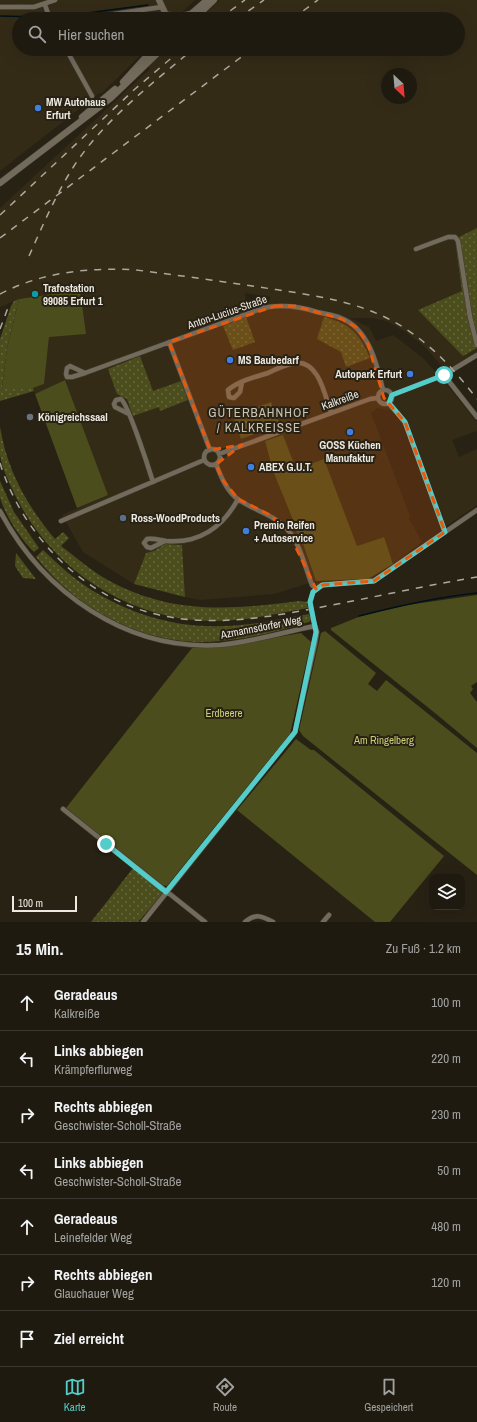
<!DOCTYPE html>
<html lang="de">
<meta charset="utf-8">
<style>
:root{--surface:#1e1a10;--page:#262319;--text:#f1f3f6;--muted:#a1a19f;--line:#3c3830;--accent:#53cdca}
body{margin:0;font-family:"Archivo Narrow",sans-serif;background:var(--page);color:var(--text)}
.controls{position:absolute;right:12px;bottom:12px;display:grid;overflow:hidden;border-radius:8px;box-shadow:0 4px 16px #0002}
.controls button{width:36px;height:36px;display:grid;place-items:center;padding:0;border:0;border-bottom:1px solid var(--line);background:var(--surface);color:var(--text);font:20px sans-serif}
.compass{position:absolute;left:381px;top:68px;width:36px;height:36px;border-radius:50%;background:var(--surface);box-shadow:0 4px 16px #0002;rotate:154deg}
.scale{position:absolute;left:12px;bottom:10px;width:65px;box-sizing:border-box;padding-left:4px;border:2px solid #ede9e0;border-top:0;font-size:11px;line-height:14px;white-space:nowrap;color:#ede9e0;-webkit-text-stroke:3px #282215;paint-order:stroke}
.stop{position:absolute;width:12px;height:12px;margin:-9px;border:3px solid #53cdca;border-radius:50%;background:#fff}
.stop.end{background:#53cdca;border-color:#fff;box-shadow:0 1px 4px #0008}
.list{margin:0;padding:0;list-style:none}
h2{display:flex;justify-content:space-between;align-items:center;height:52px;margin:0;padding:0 16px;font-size:17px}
h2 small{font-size:13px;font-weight:400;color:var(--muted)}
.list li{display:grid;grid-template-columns:26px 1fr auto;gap:12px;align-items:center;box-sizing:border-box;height:56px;padding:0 16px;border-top:1px solid var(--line)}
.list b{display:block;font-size:15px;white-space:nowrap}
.list p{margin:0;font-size:13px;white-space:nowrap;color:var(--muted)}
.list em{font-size:13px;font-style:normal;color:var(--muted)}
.icon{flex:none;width:22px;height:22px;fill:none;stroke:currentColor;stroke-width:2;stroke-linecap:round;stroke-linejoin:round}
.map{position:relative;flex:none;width:477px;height:922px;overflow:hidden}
.search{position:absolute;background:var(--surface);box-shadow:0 4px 16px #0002;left:12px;right:12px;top:12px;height:44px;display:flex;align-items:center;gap:10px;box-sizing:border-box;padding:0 14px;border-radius:22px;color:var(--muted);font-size:15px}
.sheet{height:444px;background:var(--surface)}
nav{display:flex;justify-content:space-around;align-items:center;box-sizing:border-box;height:56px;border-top:1px solid var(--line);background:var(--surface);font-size:11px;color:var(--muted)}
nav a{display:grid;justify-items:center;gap:2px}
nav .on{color:var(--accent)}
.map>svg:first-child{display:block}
.built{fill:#342b17;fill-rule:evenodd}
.grass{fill:url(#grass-dots)}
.garden{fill:#4b4d1d}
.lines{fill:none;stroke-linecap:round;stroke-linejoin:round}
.stream{stroke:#001118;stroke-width:1.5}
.minor-casing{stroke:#413c33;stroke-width:5.5}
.secondary-casing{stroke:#413c33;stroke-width:7}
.minor{stroke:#726b5c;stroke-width:4.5}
.secondary{stroke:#726b5c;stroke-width:6}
.rail{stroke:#aca89d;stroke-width:1.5;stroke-dasharray:7 7;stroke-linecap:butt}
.minor-bridge-casing{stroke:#413c33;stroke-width:5.5;stroke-linecap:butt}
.minor-bridge{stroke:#726b5c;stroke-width:4.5}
.route{stroke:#53cdca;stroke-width:5}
.marked{fill:#e8590c;fill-opacity:0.2;stroke:#e8590c;stroke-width:3;stroke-dasharray:8 5;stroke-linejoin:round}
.shop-dot{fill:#3f7fe0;stroke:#282215;stroke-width:1.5}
.culture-dot{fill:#0f9aa8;stroke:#282215;stroke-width:1.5}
.worship-dot{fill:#6b7280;stroke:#282215;stroke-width:1.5}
.service-dot{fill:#5c6f8a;stroke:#282215;stroke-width:1.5}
.labels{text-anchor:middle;stroke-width:4;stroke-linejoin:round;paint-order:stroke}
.poi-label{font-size:11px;font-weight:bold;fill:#ede9e0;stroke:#282215;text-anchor:start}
.street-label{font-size:11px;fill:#ede9e0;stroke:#282215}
.park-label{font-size:11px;fill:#cacf75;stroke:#282215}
.quarter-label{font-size:13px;letter-spacing:1px;fill:#cbc3b2;stroke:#282215}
</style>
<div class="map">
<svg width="477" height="922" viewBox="0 0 477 922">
<defs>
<pattern id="grass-dots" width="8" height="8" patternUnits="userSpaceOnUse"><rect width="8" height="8" fill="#4b4d1d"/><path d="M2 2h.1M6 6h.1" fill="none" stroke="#65673e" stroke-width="1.8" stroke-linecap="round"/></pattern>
</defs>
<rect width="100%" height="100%" fill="#282215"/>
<path class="built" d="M0,0H195L175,19H19V49H147L103,92L98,94L0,171Z
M220,0H477V353L446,371L425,347L406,332L389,322L373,318H350L369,327L376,341L393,335L422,357L443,380L477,422V431L452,440L459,457L477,449V505L445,527L410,428L405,430L398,416L393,411L378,408L371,413L410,516L409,519L422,542L393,564L383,537L357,546L323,459L296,469L273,471L293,520L289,522L301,538L316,581L274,594L200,600L185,597L182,545L165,544L154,551L146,553L134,584L83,552L62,515L108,495L65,380L35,394L33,388L44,384L49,337L80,290L19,299L0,307V208L150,69L149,66L167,49H458V19H199ZM387,74H411V98H387ZM245,293L270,297L269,301L247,309Z"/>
<path class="grass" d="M477,228V348L463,356L418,310L462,291L455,239Z
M19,299L7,348L2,388H33L34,391L0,401V339L11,306L14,301Z
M246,317L255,342L233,350L223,326Z
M324,317C350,324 359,332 370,358L346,367L341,352L317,339Z
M140,356L153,391L181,381L188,400L160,411L159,407L133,416L127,399L117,394L108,369Z
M271,402L280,425L241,439L233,416Z
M0,427C7,470 27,506 55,539L63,532L69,538L61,546C76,557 90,570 106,579C170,615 229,610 299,601L307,602L308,608C270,615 232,624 193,620C118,612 50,565 16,497C10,484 2,469 0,455C0,446 0,436 0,427Z
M0,481L14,512L39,548L34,552C22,541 4,514 0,497C0,492 0,486 0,481Z
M165,544L182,545L185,597L134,584L146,553L154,551Z
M43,550C54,560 65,571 77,580C119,611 173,629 225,626C254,625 281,619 309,614L311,620L309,622C273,633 233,643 195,642C134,640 73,605 36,557Z
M16,553L36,579L23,578L15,566Z
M133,868L161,890L163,894L138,922H91Z"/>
<path class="garden" d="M80,290L86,334L49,337L44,384L33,388H2L7,348L19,299Z
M65,380L108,495L77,508L35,394Z
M283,435L296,469L324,459L357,546L384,537L393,564L368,579L316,581L301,538L289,522L293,520L273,471L265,441Z
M477,595V682L471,686L473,689L470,693L477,702V748L435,713L331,630V628L361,616L407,605Z
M325,631L376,673L368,684L377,691L386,680L477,753V875L303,736L299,730L321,633Z
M301,633L311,642L290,734L167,886L162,885L66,808L192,648L220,647Z
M296,739L311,750H314L444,856L390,922H375L237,810Z"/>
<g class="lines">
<path class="stream" d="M0,16L43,17
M57,17L148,5
M359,616C398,606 437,597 477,593"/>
<defs>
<path id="minor" d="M45,5L50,19
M0,7H34L55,0
M80,19L162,7
M66,49L92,96
M416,249L448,237H455L458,241L470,317L477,345
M169,342L210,450
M85,373L72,377H67L66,374L67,368L70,366L85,373L263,308C282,304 298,306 317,312C325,314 334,315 341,318C369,329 377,364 383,390
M444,375L477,417
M242,382L240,392L234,398L229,397L228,390C238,381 255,377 268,373C276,369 285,365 294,363C319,359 325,396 331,413
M378 397a7 7 0 1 1 14 0a7 7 0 1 1-14 0Z
M392,395L444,375L477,355
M389,403L405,422L445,532
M129,414L115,407L114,404L116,400L121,399C128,404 149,469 153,482
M204 457a8 8 0 1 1 16 0a8 8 0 1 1-16 0Z
M219,454L370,399L377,398
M216,464C221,477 227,492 239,500C255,511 273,514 287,529C300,543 305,567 312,585L316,589
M0,511C43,592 126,651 220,645C252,642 284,632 315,626
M61,521L204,460
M165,541L151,548L147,547L144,543L147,539C154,538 159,540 166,541C199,544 223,527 238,499
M310,602L313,592L323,585L374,581L477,510
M63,809L205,922
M143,922L295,732L315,644L317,632L313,619
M245,922C255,913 262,916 273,922
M323,922L329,915"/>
<path id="secondary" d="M159,0L168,19
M165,14L177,17L190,14
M185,19L207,0
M194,19L214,0
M123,82L153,49
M82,117L115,89
M0,183L111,98L162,49"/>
</defs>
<use href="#minor" class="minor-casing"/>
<use href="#secondary" class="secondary-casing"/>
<use href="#minor" class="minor"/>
<use href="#secondary" class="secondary"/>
<path class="rail" d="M219,19L245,0
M237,19L264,0
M292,19L318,0
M0,215L135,89L182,49
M0,238L252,49
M29,256C43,225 56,194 74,166C104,120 152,84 193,49
M0,294C42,272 90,267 136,270C177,275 218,281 259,287C310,295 362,300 406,329C435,348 457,373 477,399
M0,329L9,305
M0,463C12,502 35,537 64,564C145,638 233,625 332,605C380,596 428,585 477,577"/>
<defs>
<path id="minor-bridge" d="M310,602L313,619"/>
</defs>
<use href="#minor-bridge" class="minor-bridge-casing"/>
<use href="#minor-bridge" class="minor-bridge"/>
</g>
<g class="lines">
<path class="route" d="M106,844L166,892L295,732L316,632L310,602L313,592L322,585L374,581L445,532L405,422L389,403L392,395L444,375"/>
</g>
<path class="marked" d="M275,306H295L342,319L356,327L368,344L384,398L405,422L445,532L374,581L323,585L316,589L287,529L268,514L238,499L222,479L216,464L242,445L210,450L169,342Z"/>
<g class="shop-dot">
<circle cx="38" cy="108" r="4"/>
<circle cx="230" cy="360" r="4"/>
<circle cx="410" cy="374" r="4"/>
<circle cx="350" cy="432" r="4"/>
<circle cx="251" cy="467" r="4"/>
<circle cx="246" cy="531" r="4"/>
</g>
<circle class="culture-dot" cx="35" cy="294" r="4"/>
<circle class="worship-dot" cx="30" cy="417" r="4"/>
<circle class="service-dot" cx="123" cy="518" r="4"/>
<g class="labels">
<g class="poi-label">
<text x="46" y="106">MW Autohaus<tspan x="46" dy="13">Erfurt</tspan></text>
<text x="43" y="292">Trafostation<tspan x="43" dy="13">99085 Erfurt 1</tspan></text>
<text x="238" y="364">MS Baubedarf</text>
<text x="402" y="378" text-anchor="end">Autopark Erfurt</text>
<text x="38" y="421">Königreichssaal</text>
<text x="350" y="449" text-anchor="middle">GOSS Küchen<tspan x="350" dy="13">Manufaktur</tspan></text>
<text x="259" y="471">ABEX G.U.T.</text>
<text x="131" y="522">Ross-WoodProducts</text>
<text x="254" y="529">Premio Reifen<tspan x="254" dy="13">+ Autoservice</tspan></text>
</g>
<g class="street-label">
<text transform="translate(227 312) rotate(-19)" y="4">Anton-Lucius-Straße</text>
<text transform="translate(340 400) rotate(-20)" y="4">Kalkreiße</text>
<text transform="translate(261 627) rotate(-11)" y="4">Azmannsdorfer Weg</text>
</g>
<g class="park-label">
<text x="224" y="717">Erdbeere</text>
<text x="384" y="744">Am Ringelberg</text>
</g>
<g class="quarter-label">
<text x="259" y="417">GÜTERBAHNHOF<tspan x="259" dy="15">/ KALKREISSE</tspan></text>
</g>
</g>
</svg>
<div class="controls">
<button><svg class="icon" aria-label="layers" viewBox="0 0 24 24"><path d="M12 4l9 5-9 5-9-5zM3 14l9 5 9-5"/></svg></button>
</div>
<svg class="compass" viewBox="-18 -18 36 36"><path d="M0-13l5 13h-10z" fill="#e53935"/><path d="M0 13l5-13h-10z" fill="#a1a19f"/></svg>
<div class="scale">100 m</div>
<div class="stop" style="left:444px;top:375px"></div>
<div class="stop end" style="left:106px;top:844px"></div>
<div class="search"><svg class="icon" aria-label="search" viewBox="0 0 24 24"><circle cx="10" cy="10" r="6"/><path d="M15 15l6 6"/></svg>Hier suchen</div>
</div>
<section class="sheet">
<h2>15 Min.<small>Zu Fuß · 1.2 km</small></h2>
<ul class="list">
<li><svg class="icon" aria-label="ahead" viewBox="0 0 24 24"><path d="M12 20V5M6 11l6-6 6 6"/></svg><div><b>Geradeaus</b><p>Kalkreiße</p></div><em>100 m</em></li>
<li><svg class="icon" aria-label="left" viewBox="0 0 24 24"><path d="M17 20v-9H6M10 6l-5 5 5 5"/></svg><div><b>Links abbiegen</b><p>Krämpferflurweg</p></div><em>220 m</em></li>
<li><svg class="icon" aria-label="right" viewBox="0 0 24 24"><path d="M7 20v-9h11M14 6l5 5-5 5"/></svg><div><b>Rechts abbiegen</b><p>Geschwister-Scholl-Straße</p></div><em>230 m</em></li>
<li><svg class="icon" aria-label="left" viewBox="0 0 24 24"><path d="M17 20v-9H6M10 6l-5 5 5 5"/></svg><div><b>Links abbiegen</b><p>Geschwister-Scholl-Straße</p></div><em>50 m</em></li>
<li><svg class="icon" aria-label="ahead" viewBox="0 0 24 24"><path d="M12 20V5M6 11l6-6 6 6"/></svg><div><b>Geradeaus</b><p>Leinefelder Weg</p></div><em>480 m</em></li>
<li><svg class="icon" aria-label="right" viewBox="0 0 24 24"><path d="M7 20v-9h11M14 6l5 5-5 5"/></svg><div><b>Rechts abbiegen</b><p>Glauchauer Weg</p></div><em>120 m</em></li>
<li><svg class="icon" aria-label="arrive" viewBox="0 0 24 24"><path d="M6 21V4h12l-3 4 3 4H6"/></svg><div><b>Ziel erreicht</b></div></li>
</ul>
</section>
<nav>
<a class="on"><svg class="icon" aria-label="map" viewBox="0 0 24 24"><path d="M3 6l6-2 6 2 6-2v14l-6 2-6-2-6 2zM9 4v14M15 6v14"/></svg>Karte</a>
<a><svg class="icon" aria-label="directions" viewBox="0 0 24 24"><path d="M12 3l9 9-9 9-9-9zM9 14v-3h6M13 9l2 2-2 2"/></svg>Route</a>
<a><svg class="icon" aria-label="saved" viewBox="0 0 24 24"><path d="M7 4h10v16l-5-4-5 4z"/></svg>Gespeichert</a>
</nav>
